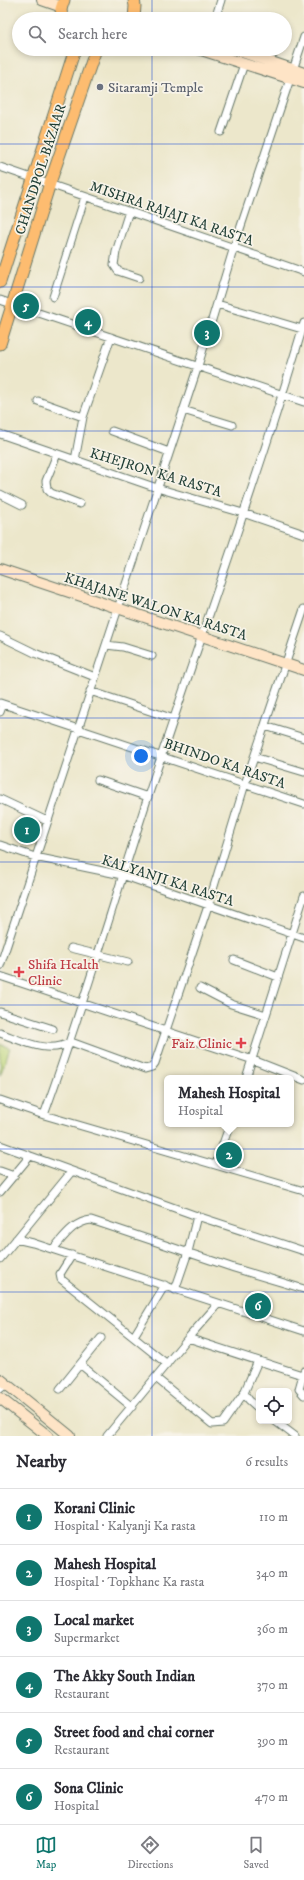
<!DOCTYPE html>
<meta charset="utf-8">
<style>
:root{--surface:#fff;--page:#f7f7f7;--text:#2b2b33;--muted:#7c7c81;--line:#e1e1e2;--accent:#0f766e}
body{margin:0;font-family:"IM FELL DW Pica",serif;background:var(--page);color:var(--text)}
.controls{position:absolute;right:12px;bottom:12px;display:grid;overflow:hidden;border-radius:6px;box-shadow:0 2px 6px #0003}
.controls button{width:36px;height:36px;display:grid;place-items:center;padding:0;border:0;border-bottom:1px solid var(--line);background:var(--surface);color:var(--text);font:20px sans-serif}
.you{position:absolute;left:141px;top:756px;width:14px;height:14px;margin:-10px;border:3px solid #fff;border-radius:50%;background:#1a73e8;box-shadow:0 0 0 6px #1a73e833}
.badge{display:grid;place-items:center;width:26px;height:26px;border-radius:50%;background:var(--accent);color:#fff;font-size:13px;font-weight:700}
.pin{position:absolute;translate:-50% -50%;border:2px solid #fff;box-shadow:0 1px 4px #0006}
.popup{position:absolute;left:164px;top:1075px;width:130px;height:52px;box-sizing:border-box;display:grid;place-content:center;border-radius:6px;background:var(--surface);filter:drop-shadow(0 1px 3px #0005);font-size:13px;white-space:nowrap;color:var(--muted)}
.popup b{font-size:15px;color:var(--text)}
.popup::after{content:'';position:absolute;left:50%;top:100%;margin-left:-8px;border:8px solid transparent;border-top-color:var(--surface)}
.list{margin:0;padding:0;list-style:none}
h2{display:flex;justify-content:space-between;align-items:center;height:52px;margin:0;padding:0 16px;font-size:17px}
h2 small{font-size:13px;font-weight:400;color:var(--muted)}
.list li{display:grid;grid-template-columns:26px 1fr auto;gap:12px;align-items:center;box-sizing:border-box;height:56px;padding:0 16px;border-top:1px solid var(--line)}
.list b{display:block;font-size:15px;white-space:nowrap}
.list p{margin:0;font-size:13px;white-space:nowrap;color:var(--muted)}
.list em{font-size:13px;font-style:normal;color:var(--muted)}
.icon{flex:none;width:22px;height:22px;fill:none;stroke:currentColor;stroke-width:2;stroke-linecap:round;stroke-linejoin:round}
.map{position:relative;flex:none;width:304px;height:1436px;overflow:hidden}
.search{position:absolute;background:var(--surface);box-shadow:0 2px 6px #0003;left:12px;right:12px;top:12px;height:44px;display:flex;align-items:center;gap:10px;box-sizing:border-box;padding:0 14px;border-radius:22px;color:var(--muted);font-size:15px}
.sheet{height:388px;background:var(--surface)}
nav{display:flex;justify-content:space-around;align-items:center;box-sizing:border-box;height:56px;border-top:1px solid var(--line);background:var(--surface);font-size:11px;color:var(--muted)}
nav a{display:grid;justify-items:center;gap:2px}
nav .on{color:var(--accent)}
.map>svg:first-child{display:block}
.park{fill:url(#park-tufts);stroke:#6e8957}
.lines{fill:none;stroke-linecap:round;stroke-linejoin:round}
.street-casing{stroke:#677869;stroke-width:9}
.secondary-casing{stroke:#677869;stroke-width:12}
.primary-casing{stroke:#677869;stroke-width:13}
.street{stroke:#fff;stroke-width:7}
.secondary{stroke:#fee4c6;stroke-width:10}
.primary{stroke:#fdbc70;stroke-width:11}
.grid{fill:none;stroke:#1d4ed8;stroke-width:1;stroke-opacity:0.55}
.worship-dot{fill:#6b7280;stroke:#f7f3e8;stroke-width:1.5}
.health-dot{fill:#e0444e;stroke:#f7f3e8;stroke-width:1.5}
.labels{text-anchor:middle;stroke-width:3.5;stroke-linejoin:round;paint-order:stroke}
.worship-label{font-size:14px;fill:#5b616d;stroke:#f7f3e8;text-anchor:start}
.street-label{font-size:14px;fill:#1f3d34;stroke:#f7f3e8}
.health-label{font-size:14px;fill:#be3a42;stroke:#f7f3e8;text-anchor:start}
</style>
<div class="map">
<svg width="304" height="1436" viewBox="0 0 304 1436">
<defs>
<pattern id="park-tufts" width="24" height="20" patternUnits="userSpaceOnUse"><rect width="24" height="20" fill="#bed57a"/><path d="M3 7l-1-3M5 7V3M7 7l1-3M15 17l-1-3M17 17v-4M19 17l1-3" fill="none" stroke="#9aae65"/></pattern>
</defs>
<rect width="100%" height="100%" fill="#f7f3e8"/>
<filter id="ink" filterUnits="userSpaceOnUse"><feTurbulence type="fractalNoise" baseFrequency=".025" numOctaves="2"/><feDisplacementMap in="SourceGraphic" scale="8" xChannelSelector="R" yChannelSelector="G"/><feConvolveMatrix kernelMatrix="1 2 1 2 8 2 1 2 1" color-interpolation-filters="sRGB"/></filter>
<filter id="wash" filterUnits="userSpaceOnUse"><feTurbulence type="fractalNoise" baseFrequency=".012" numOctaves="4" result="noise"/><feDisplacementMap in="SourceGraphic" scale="16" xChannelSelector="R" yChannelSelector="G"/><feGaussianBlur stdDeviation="0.9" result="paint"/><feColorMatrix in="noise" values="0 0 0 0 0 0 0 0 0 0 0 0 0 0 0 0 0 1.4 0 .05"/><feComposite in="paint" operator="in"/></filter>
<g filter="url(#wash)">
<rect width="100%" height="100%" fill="#ece7cb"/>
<path class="park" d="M0,1044L10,1048L0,1076Z"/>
</g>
<g filter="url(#ink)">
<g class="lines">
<defs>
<path id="street" d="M215,19L221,0
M221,132L244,64
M0,167L304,272
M129,211L116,252L114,265L118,271L139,278
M53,297L85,197
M0,300L304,402
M217,304L302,329
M38,401L83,417
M183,410L232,425
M112,431L169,452
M0,434L157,488L243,513L304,534
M57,454L46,481L47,489L51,493L80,504
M75,460L83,417L111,337
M0,494L22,505
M0,636L37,654L95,677
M106,645L123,647L152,656
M90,691L174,719
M0,703L304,804
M0,712L3,704
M265,726L304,738
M254,757L304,772
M98,780L148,797
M0,799L47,821
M0,845L35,857L122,875L304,938
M71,948L128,962
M234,960L278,977
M0,966L198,366L234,247L304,37
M0,976L253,1060L304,1080
M200,988L231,1004L266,1015
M0,1012L53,1029
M0,1033C23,1041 48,1055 71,1042L145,1069L152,1067L155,1063L208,906L245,784L304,609
M246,1078L304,896
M0,1100L44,1115L304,1191
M44,1115C87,997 121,876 161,757C209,612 261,469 304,323
M0,1145L197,1216L304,1251
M216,1164L230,1124
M0,1171L14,1176
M0,1192L30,1156
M16,1239L33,1243L304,1331
M53,1249C64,1237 73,1222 91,1220L234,1268L304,1289
M72,1255L60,1274L61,1279L167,1364
M0,1259L72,1171
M175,1290L188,1252L197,1216
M134,1336L165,1285
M188,1338L302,1375
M80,1364L132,1407
M304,1371L299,1389L304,1395
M156,1378L212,1424L223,1423L244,1393L258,1361
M0,1389L6,1384
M60,1389L101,1338
M244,1393L249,1400L259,1409
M275,1421L295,1436
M107,1436L188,1338L218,1304"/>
<path id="secondary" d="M42,0L62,7
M198,49L304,83
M233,49L304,73
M0,569L304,670
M0,1379L70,1436
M0,1398L48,1436"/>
<path id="primary" d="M134,0L135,6L134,19
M62,19L61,9L64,0
M0,282L75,49
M0,344L50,183L96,49"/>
</defs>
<use href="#street" class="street-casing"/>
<use href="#secondary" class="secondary-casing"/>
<use href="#primary" class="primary-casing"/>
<use href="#street" class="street"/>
<use href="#secondary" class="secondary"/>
<use href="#primary" class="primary"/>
</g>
</g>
<path class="grid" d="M152,0V19M152,49V1436M0,144H304M0,287H304M0,431H304M0,574H304M0,718H304M0,862H304M0,1005H304M0,1149H304M0,1292H304"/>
<circle class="worship-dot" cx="100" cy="87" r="4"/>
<g class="health-dot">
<path d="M17 966h4v4h4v4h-4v4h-4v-4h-4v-4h4z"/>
<path d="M239 1037h4v4h4v4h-4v4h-4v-4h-4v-4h4z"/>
</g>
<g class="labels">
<g class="worship-label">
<text x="108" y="92">Sitaramji Temple</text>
</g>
<g class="street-label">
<text transform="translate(40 169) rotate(-72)" y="5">CHANDPOL BAZAAR</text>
<text transform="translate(172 213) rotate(19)" y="5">MISHRA RAJAJI KA RASTA</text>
<text transform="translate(156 472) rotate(17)" y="5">KHEJRON KA RASTA</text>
<text transform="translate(156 606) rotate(18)" y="5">KHAJANE WALON KA RASTA</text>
<text transform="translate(225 763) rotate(19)" y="5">BHINDO KA RASTA</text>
<text transform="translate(168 880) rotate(18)" y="5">KALYANJI KA RASTA</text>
</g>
<g class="health-label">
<text x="28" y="969">Shifa Health<tspan x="28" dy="16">Clinic</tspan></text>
<text x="232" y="1048" text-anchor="end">Faiz Clinic</text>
</g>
</g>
</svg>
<div class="controls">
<button><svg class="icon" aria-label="locate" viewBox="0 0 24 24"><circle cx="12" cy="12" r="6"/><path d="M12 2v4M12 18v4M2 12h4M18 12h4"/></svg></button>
</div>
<div class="you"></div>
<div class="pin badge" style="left:27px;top:830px">1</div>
<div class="pin badge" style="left:229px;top:1155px">2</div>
<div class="popup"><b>Mahesh Hospital</b>Hospital</div>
<div class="pin badge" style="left:207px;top:333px">3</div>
<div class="pin badge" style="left:88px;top:322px">4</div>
<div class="pin badge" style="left:26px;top:306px">5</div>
<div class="pin badge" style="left:258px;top:1306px">6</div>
<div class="search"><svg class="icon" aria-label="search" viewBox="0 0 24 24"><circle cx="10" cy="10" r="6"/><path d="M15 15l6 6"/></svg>Search here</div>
</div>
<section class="sheet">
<h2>Nearby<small>6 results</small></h2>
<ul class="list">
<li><span class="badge">1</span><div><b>Korani Clinic</b><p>Hospital · Kalyanji Ka rasta</p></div><em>110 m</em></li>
<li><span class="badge">2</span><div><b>Mahesh Hospital</b><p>Hospital · Topkhane Ka rasta</p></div><em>340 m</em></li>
<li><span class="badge">3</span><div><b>Local market</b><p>Supermarket</p></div><em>360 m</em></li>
<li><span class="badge">4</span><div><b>The Akky South Indian</b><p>Restaurant</p></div><em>370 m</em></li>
<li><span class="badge">5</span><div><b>Street food and chai corner</b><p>Restaurant</p></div><em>390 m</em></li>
<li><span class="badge">6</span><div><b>Sona Clinic</b><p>Hospital</p></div><em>470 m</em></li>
</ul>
</section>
<nav>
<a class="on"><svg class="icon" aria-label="map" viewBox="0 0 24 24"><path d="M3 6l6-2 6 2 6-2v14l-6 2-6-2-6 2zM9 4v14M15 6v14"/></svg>Map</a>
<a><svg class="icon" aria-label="directions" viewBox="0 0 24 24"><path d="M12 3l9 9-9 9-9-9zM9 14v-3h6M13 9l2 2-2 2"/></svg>Directions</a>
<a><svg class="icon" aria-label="saved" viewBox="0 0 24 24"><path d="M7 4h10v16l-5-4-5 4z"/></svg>Saved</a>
</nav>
